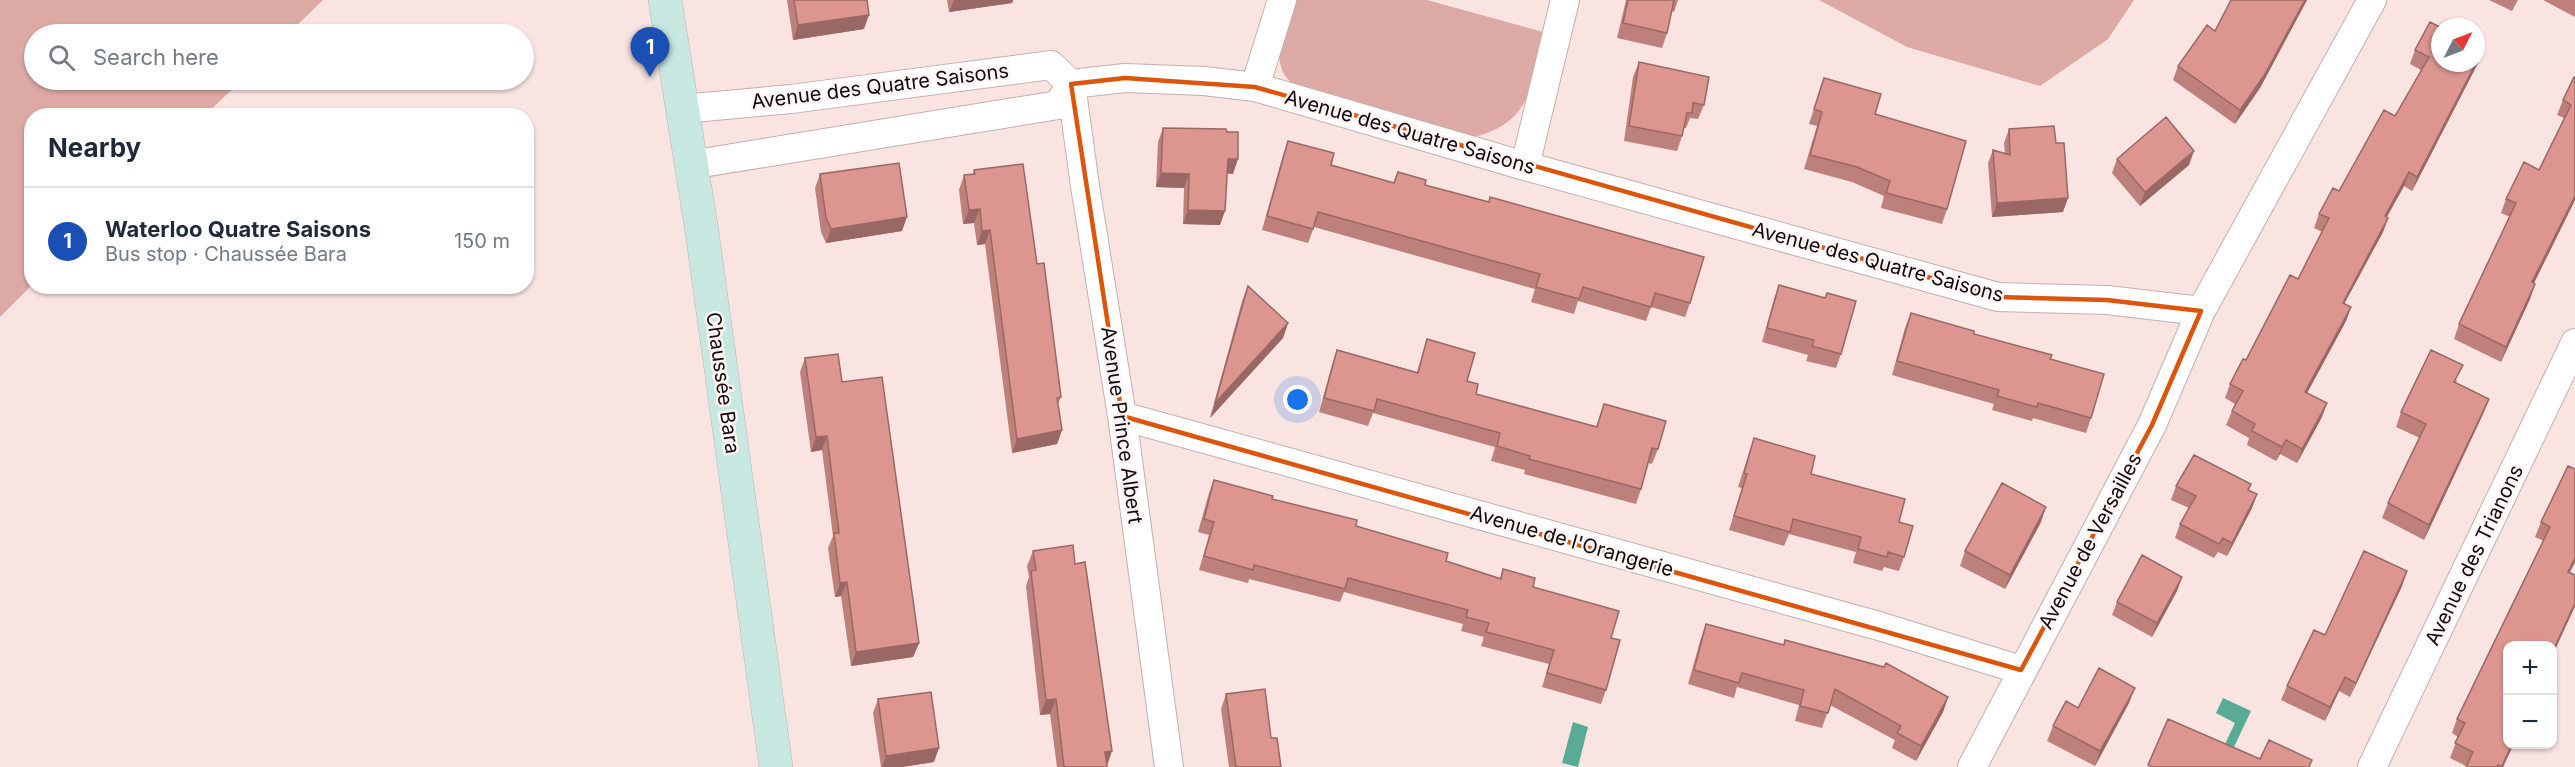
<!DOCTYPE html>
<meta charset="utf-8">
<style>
:root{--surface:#fff;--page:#f6f6f7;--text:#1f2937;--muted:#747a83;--line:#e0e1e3;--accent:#0b8043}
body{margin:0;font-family:Inter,sans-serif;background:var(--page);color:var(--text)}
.controls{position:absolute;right:18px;bottom:18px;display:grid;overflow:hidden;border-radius:12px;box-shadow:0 2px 4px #0004}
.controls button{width:54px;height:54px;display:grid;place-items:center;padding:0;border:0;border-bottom:2px solid var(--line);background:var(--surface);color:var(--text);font:30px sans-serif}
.compass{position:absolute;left:2431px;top:18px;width:54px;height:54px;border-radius:50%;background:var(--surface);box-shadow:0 2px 4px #0004;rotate:48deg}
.you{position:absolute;left:1298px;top:400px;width:21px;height:21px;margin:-15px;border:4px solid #fff;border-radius:50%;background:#1a73e8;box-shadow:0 0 0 9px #1a73e833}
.badge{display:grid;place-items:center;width:39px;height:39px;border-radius:50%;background:var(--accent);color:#fff;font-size:20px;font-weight:700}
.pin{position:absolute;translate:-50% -50px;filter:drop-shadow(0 2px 3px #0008)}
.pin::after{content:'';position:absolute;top:32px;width:21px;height:18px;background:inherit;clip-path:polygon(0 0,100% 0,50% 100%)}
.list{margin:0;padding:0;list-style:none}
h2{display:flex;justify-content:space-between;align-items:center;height:78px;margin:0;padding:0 24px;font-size:26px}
h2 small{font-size:20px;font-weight:400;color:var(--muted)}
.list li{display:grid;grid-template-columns:39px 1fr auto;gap:18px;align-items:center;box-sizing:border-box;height:108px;padding:0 24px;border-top:2px solid var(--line)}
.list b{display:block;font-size:22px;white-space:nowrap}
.list p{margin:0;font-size:20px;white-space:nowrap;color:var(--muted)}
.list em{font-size:20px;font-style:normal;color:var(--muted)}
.icon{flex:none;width:33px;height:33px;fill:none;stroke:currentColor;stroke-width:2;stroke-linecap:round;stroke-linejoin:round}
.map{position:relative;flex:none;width:2575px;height:767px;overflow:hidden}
.search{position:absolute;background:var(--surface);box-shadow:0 2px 4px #0004;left:24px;top:24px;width:510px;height:66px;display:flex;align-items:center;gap:15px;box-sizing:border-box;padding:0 21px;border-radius:33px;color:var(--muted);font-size:22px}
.panel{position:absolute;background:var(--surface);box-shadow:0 2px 4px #0004;left:24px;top:108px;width:510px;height:186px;border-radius:24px}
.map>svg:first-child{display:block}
.green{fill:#dda9a5}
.water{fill:#59ab96}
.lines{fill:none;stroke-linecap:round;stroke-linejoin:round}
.street-casing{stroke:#c3b0ae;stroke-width:30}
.secondary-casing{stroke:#c3b0ae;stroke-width:34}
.street{stroke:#fff;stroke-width:28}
.secondary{stroke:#c6e8e0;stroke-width:33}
.wall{fill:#bd807b}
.shaded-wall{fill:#9a6864}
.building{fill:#dc958f;stroke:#9a6864;stroke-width:1.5}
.marked{fill:none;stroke:#dd550c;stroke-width:4.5;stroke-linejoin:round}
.labels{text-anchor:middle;stroke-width:5;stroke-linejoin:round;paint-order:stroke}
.street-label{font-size:20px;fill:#100909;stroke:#fdf5f4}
</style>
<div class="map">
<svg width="2575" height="767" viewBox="0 0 2575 767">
<rect width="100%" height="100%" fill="#f9e4e2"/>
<path class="green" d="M0,0H323L288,34H34V80H242L205,115L32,116L31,286L0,317Z
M1291,0H1427L1543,32C1531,83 1534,122 1474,137L1309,93C1302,89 1291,84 1286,77C1271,57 1285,22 1291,0Z
M1819,0H2134L2108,39L2040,86L1907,47Z"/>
<path class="water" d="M2223,698L2251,711L2225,766L2216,763L2235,723L2216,713Z
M1573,722L1588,727L1578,767L1562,763Z"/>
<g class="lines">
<defs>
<path id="street" d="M1071,84L1085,186L1122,416L1169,767
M1255,87L1282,0
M682,109L791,99L1051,65L1071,84L1125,78L1204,81L1255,87L1525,166L1998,297L2107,300L2201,311
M690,165L1058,105L1071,84
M1525,166L1565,0
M1122,416L1879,626L2021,670
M1972,767L2152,425L2201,311L2372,0
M2372,767L2575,343"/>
<path id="secondary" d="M665,0L702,232L776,767"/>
</defs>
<use href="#street" class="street-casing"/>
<use href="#secondary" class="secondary-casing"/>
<use href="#street" class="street"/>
<use href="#secondary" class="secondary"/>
</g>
<path class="wall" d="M787,0H867L864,29L793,40Z
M947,0H1013L1012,3L949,12Z
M1626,0H1678L1674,12L1672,11L1667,33L1662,48L1617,38Z
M2231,0H2307L2260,88L2235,124L2173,80L2178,66L2215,31Z
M2489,0H2518L2512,11Z
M2543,0H2575V17Z
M2483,49L2478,63L2412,191L2404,186L2387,217L2388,218L2383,232L2344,304L2351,307L2346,321L2307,393L2322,417L2297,463L2280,454L2276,461L2247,445L2249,438L2226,425L2235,404L2225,398L2230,384L2298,279L2322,232L2314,228L2319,214L2339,191L2395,116L2421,70L2410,64L2415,50Z
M1639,62L1704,105L1698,119L1690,118L1686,128H1684L1682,136L1677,151L1624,141L1633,77Z
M2575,77V200L2534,283L2535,284L2530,299L2501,362L2454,339L2459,324L2510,217L2501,213L2506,199L2539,170L2564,118L2557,115L2563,100Z
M1824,78L1875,114L1947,209L1942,224L1881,208L1884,196L1852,182L1804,169L1817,126L1809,124Z
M1163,128L1233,174L1227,173L1220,225L1183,224L1184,188L1156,187L1158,142Z
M2009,129L2063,212L1992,217L1988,163L1993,150L2005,153L2004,143Z
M1288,141L1331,165L1394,183L1425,185L1690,303L1685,317L1651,307L1646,321L1578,301L1574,314L1531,302L1535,289L1314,227L1308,243L1262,230L1283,155Z
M2117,159L2189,165L2140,206L2112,173Z
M974,170L1037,264L1061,397L1058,404L1062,430L1057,444L1012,453L985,244L977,245L974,223L963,224L959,190L964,175L973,174Z
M820,174L902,231L826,243L821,232L815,188Z
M1779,285L1841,354L1836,368L1806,361L1808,355L1762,342L1774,299Z
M1248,286L1288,323L1283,338L1210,418L1242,301Z
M1911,313L2050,359L2091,418L2086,433L2033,418L2032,421L1992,410L1994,404L1892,375L1905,328Z
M1427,339L1467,381L1476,394L1596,427L1604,404L1658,449L1652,464L1648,463L1641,489L1636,504L1524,474L1525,470L1491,461L1495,447L1373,413L1368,426L1319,412L1332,365L1337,350L1417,372Z
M805,358L842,382L919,643L913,657L851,666L841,596L835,597L828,548L833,536L822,450L811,452L800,372Z
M2457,380L2456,383L2489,399L2483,414L2424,540L2382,518L2388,503L2420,438L2396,427L2401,412Z
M1754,438L1811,474L1899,522L1904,557L1899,571L1884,567L1882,571L1853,563L1856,552L1789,534L1784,546L1729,530L1742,488L1738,487Z
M2575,469V562L2570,572L2575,575V606L2553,654V645L2503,767H2466V766L2450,758L2458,737L2452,733L2457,719L2544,541L2535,537L2541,522Z
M1214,480L1356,526L1446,561L1500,578L1503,569L1611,638L1606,690L1601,704L1542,687L1549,664L1481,646L1484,637L1461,631L1463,624L1344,592L1340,602L1249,579L1248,583L1199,570L1209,535L1198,532L1209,493Z
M2251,484L2249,490L2257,494L2252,508L2227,556L2218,552L2214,558L2175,538L2180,524L2189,508L2171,500L2176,486Z
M2041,522L2005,589L1960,566L1965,551Z
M1033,551L1107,766V767H1057L1050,714L1040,715L1026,586L1029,577L1027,566Z
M2407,571L2402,586L2350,697L2339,691L2325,721L2281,700L2287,686Z
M2182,577L2177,591L2152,637L2112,615L2117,602Z
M1706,624L1948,697L1943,712L1916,761L1892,748L1895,740L1830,705L1822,728L1795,721L1799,705L1737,687L1734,698L1688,684L1701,638Z
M1226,694L1271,738L1281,767H1229L1221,709Z
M878,699L934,762L902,767H881L873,713Z
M2129,703L2095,766L2047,741L2053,726Z"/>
<path class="shaded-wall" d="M954,0H1013L1012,3L949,12Z
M2305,0H2307L2260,88L2235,124L2240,110Z
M869,15L864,29L793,40L798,25Z
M2483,49L2478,63L2412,191L2417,177Z
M2194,151L2189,165L2140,206L2145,192Z
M1228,159H1238L1233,174L1223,173Z
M2409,172L2404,186L2379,230L2385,216Z
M1161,173L1189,174L1184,188L1156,187Z
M2575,196V200L2527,297L2532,282Z
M2068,198L2063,212L1992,217L1997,203Z
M980,209L974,223L963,224L969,210Z
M1188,210L1225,211L1220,225L1183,224Z
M907,217L902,231L826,243L831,229Z
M2388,218L2383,232L2337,317L2343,303Z
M990,230L985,244L977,245L982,231Z
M2535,284L2530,299L2501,362L2506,347Z
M2351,307L2346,321L2300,406L2305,392Z
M1288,323L1283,338L1210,418L1215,403Z
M2489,399L2483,414L2424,540L2429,525Z
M2327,403L2322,417L2297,463L2302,449Z
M1062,430L1057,444L1012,453L1017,439Z
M827,436L822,450L811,452L816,437Z
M2286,440L2280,454L2276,461L2282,447Z
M2257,494L2252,508L2227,556L2232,543Z
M2046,507L2041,522L2005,589L2010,575Z
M2575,558V562L2563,586L2568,572Z
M2407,571L2402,586L2350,697L2356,683Z
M2182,577L2177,591L2152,637L2157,623Z
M847,582L841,596L835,597L840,583Z
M2575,603V606L2553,654V651Z
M919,643L913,657L851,666L856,652Z
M2345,677L2339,691L2325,721L2330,707Z
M2135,688L2129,703L2095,766L2100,751Z
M1948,697L1943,712L1916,761L1921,746Z
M1056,699L1050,714L1040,715L1046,700Z
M2512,744H2514L2503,767H2502Z
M939,748L934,762L902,767H882L886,756Z
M1112,751L1107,766H1099L1105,752Z"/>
<path class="building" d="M794,0H867L869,15L798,25Z
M1628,0H1674L1667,33L1623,23Z
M2231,0H2305L2265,74L2240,110L2178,66L2207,25L2215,31Z
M2430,22L2440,27V63H2476L2417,177L2409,172L2385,216L2388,218L2343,303L2351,307L2305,392L2327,403L2302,449L2286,440L2282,447L2252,431L2255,424L2232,411L2243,391L2230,384L2243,359L2246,360L2290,275L2298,279L2329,218L2319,214L2333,188L2339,191L2384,110L2395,116L2429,57L2415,50Z
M2476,45L2483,49L2476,62Z
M1639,62L1709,77L1704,105L1693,103L1692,113H1687L1682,136L1629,126Z
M2574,77H2575V196L2532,282L2535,284L2506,347L2459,324L2516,203L2506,199L2524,162L2539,170L2571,105L2563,100Z
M1824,78L1881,94L1875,114L1966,141L1947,209L1886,193L1890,181L1857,167L1810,155L1822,112L1814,109Z
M2166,117L2194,151L2145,192L2117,159Z
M2054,126L2056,143H2064L2068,198L1997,203L1993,150L2010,155L2009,129Z
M1163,128L1226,129L1227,132H1238V159H1228L1225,211L1188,210L1189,174L1161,173Z
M1288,141L1334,153L1331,165L1394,183L1398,172L1426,180L1425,185L1489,202L1490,197L1704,257L1690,303L1655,293L1651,307L1583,287L1579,299L1536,287L1540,274L1318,212L1313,229L1267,216Z
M899,163L907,217L831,229L826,218L820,174Z
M1023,164L1037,264L1044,263L1061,397L1057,398L1062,430L1017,439L990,230L982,231L980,209L969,210L964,175L975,174L974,170Z
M1779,285L1825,298L1827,293L1856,301L1841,354L1812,346L1814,340L1767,328Z
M1248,286L1288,323L1215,403Z
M1911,313L1974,331V334L2052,355L2050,359L2104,374L2091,418L2038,403L2037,407L1997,396L1999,390L1897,361Z
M1427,339L1475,353L1467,381L1478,384L1476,394L1597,427L1604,404L1666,421L1658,449L1652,448L1641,489L1529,459L1530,456L1497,446L1500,433L1377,399L1374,411L1324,398L1337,350L1418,373Z
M2431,350L2463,365L2454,382L2489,399L2429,525L2388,503L2426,424L2401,412Z
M838,354L842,382L882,377L919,643L856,652L847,582L840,583L834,533H839L827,436L816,437L805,358Z
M1754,438L1815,456L1811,474L1905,499L1899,522L1913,526L1904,557L1888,552L1887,557L1858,549L1861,537L1793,519L1790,532L1734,516L1747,474L1744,473Z
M2194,455L2251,484L2248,490L2257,494L2232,543L2223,538L2219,544L2180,524L2196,496L2176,486Z
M2568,466L2575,469V558L2568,572L2575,575V603L2553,651V645H2508V744H2512L2502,766L2498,765L2497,767H2466L2473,752L2455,743L2465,723L2457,719L2550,527L2541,522Z
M1214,480L1273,496L1272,499L1357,520L1356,526L1448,553L1446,561L1501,579L1503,569L1535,578L1533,587L1619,611L1611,638L1620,640L1606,690L1547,673L1554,650L1486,632L1489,623L1466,617L1468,610L1348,578L1345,589L1254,565L1253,570L1204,556L1214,522L1204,519Z
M2002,483L2046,507L2010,575L1965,551Z
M1073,545L1075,564L1085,562L1112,751L1105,752L1107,767H1064L1056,699L1046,700L1031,571L1036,570L1033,551Z
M2364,551L2407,571L2356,683L2345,677L2330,707L2287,686L2314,630L2325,635Z
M2142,555L2182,577L2157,623L2117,602Z
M1706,624L1784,645L1785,640L1884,667L1886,663L1948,697L1921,746L1897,733L1901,726L1835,689L1828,713L1800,706L1804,690L1742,673L1739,683L1694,670Z
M2099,668L2135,688L2100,751L2053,726L2066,701L2078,708Z
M1265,689L1271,738H1277L1281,767H1236L1226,694Z
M931,692L939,748L886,756L878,699Z
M2168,719L2260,759L2269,740L2312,760L2309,767H2152L2148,765Z"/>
<path class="marked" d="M1125,78L1255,87L1998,297L2107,300L2201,311L2152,425L2021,670L1122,416L1071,84Z"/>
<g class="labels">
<g class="street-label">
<text transform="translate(880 86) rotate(-7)" y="7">Avenue des Quatre Saisons</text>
<text transform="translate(1410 132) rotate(16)" y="7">Avenue des Quatre Saisons</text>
<text transform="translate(1878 262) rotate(15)" y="7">Avenue des Quatre Saisons</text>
<text transform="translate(723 383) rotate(82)" y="7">Chaussée Bara</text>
<text transform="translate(1122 425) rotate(82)" y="7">Avenue Prince Albert</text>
<text transform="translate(1572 541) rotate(16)" y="7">Avenue de l'Orangerie</text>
<text transform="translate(2090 541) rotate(-62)" y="7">Avenue de Versailles</text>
<text transform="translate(2474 555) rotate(-64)" y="7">Avenue des Trianons</text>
</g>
</g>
</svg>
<div class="controls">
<button>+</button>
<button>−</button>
</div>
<svg class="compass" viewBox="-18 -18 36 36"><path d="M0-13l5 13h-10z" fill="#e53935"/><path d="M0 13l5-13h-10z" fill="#747a83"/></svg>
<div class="you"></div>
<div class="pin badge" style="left:650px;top:77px;background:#1a4fb4">1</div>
<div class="search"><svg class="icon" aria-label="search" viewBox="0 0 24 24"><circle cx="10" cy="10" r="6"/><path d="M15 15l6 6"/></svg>Search here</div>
<section class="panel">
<h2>Nearby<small></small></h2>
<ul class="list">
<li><span class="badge" style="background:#1a4fb4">1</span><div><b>Waterloo Quatre Saisons</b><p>Bus stop · Chaussée Bara</p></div><em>150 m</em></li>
</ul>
</section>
</div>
